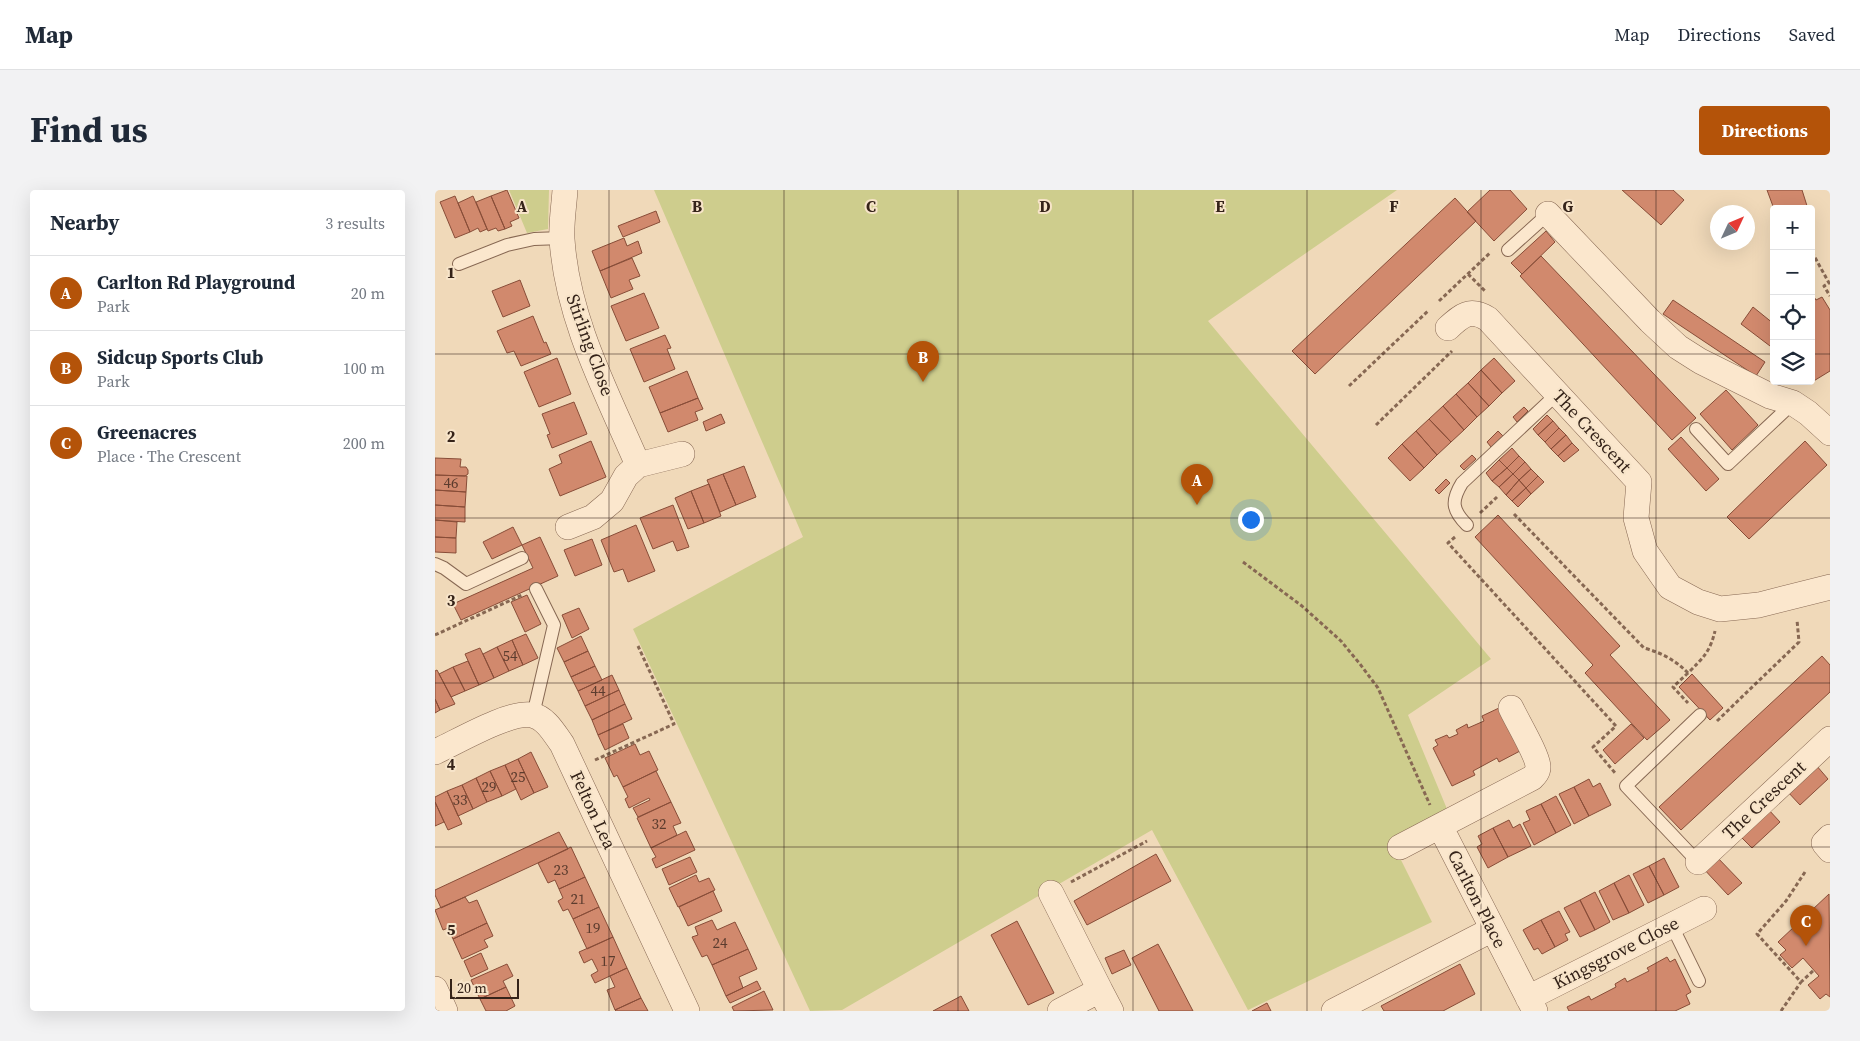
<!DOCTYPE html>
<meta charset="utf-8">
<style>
:root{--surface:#fff;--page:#f2f2f3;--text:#1f2937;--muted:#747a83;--line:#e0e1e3;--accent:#b45309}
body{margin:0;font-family:"Source Serif 4",serif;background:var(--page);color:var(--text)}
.controls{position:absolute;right:15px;top:15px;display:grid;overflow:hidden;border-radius:5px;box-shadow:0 5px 20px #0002}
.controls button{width:45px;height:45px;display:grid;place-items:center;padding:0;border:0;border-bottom:1px solid var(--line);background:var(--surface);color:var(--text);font:25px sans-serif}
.compass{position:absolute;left:1275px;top:15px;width:45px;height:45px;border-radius:50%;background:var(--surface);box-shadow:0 5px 20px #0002;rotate:46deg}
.scale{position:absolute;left:15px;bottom:12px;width:69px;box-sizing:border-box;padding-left:5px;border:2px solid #352319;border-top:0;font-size:14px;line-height:18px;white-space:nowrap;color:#352319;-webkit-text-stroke:4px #f7e4c9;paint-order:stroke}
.you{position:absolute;left:815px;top:329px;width:18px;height:18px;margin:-12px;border:4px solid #fff;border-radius:50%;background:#1a73e8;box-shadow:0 0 0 8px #1a73e833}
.badge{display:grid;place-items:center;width:32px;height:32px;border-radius:50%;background:var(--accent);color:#fff;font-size:16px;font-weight:700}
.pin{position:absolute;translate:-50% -41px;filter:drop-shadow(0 1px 2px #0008)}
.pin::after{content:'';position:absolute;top:26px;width:18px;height:15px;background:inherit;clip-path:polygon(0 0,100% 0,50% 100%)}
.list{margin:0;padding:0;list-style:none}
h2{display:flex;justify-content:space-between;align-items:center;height:65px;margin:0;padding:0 20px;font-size:21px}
h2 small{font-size:16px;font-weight:400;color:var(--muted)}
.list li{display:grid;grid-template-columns:32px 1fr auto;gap:15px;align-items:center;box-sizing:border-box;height:75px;padding:0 20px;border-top:1px solid var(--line)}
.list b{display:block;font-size:19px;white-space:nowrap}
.list p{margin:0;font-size:16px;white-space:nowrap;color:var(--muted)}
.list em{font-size:16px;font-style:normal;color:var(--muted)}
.icon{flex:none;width:28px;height:28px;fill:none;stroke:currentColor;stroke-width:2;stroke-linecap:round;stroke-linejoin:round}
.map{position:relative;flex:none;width:1395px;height:821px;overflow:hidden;border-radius:5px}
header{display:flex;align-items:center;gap:30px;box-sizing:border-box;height:70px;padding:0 25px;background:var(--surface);border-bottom:1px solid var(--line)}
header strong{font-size:24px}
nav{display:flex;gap:28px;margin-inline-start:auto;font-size:18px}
.intro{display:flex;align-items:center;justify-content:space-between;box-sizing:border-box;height:120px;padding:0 30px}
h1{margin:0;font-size:35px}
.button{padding:12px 22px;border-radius:5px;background:var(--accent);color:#fff;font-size:18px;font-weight:700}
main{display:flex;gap:30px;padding:0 30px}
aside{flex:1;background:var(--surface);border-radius:5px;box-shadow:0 5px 20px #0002}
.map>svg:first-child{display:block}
.green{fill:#cecd8d}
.building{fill:#d1896d;stroke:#884d38}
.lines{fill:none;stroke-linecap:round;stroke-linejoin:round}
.lane-casing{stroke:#876853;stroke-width:14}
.street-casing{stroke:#876853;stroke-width:26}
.path{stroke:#876853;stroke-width:3;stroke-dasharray:4 2.5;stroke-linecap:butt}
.lane{stroke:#fbe7cd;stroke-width:12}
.street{stroke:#fbe7cd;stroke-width:25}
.grid{fill:none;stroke:#352319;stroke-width:1;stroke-opacity:0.55}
.labels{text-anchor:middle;stroke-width:4;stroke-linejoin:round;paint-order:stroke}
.number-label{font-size:15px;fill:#5c3c2e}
.street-label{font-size:18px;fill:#352319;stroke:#f7e4c9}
.grid-label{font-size:16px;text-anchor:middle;font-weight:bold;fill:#352319;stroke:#f7e4c9;stroke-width:4;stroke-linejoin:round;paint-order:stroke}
</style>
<header>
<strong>Map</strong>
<nav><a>Map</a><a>Directions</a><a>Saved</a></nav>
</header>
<div class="intro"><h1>Find us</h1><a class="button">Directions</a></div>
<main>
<aside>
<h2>Nearby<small>3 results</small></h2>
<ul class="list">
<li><span class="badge">A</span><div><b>Carlton Rd Playground</b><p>Park</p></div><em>20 m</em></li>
<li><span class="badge">B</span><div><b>Sidcup Sports Club</b><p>Park</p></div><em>100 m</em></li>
<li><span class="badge">C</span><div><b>Greenacres</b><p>Place · The Crescent</p></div><em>200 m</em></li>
</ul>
</aside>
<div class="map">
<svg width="1395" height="821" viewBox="0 0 1395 821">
<rect width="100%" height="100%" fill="#f0d9b9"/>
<path class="green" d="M74,0H114L113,39L92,43Z
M219,0H962L773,131L1056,469L973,525L1012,619L956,650L997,732L813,820L717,640L407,820L375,821L198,439L368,347Z"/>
<path class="building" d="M72,0L84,28L75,32L77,36L70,39L56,6Z
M1055,0H1075L1092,19L1059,51L1032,22Z
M1187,0H1238L1249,10L1226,35Z
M1332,0H1367L1373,19H1339Z
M20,6L35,42L20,48L5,12Z
M38,6L52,39L45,42L43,38L35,42L23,13Z
M56,6L70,39L63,41L61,38L53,41L41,12Z
M1020,8L1041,31L880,184L857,161Z
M221,21L225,32L188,47L183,36Z
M1111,41L1120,52L1087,84L1076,73Z
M189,48L192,56L203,51L207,63L165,81L157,61Z
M1106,66L1261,228L1237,250L1085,86Z
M197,68L205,86L194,90L198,99L176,108L165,81Z
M85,90L95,116L68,127L57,101Z
M1376,102L1381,110L1387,107L1395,120V181L1377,192Z
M209,103L224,138L191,151L176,116Z
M1238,110L1330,172L1321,186L1228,124Z
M1318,117L1339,134V159L1306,134Z
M98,126L109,153L111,152L116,164L86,176L79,161L72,163L62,141Z
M230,145L236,158L232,159L240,179L209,192L195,159Z
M122,168L136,204L104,217L89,182Z
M1059,168L1080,191L1067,203L1046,180Z
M1046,180L1067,203L1054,216L1033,193Z
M252,181L263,208L225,223L214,197Z
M1033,193L1054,216L1042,227L1021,204Z
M1291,200L1323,235L1297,260L1265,224Z
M1021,204L1042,227L1029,240L1008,216Z
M263,208L268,219L260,222L263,230L233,242L225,223Z
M139,212L152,244L117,258L112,245L115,244L107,224Z
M1008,216L1029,240L1016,252L994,229Z
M1089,217L1093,221L1082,232L1078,227Z
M286,224L290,233L271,241L268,232Z
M1112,225L1118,231L1103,245L1098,239Z
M994,229L1016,252L1002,265L981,241Z
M1118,231L1124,238L1110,252L1103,245Z
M1124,238L1131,245L1116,259L1110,252Z
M981,241L1002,265L989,278L967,254Z
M1063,241L1068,246L1056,257L1052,252Z
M1131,245L1137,253L1123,266L1116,259Z
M1246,247L1284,289L1271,301L1233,259Z
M156,251L171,287L125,306L114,279L127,273L124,265Z
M1370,251L1392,275L1314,349L1292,327Z
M1137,253L1144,260L1129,272L1123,266Z
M967,254L989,278L975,291L953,268Z
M1077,258L1084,266L1072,278L1064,270Z
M1037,265L1041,269L1029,280L1025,276Z
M1084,266L1090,272L1078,284L1072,278Z
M0,268L26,269L25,277H31L33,280V284L30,286L0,285Z
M1064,270L1072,278L1057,291L1051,283Z
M1090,272L1096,279L1084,290L1078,284Z
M309,276L321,307L301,315L288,284Z
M1072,278L1078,284L1064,297L1057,291Z
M1096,279L1103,286L1091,298L1084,290Z
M288,284L301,315L285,322L272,290Z
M1078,284L1084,290L1071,305L1064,297Z
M0,285L32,286L31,302L0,300Z
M1103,286L1109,292L1096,304L1091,298Z
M1011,289L1015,293L1004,304L1000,300Z
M1084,290L1091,298L1077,311L1071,305Z
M274,294L286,326L269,333L256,301Z
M1091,298L1096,304L1083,317L1077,311Z
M0,300L31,302L30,317L0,315Z
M256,301L269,333L253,339L240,308Z
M0,315L30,317V332L0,330Z
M238,315L254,357L242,361L238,351L218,359L205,328Z
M1063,325L1185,456L1175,465L1235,530L1212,550L1150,483L1158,475L1040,347Z
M0,330L22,332L21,348L0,347Z
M201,335L220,381L193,392L188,379L179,382L166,350Z
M78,337L87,355L57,369L48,352Z
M0,347L21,348V363L0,362Z
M105,347L123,386L26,430L18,414L98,378L87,355Z
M157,349L167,375L140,386L129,360Z
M92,405L106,434L90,442L76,412Z
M144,418L154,439L137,448L127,425Z
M91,444L103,468L88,475L77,450Z
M146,446L153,461L129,472L122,458Z
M77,450L88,475L74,481L62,457Z
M62,457L74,481L59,488L48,464Z
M45,458L59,488L44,495L30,464Z
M153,461L160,476L136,487L129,472Z
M1387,466L1395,475V502L1246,640L1224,617Z
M33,471L44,495L30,501L18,477Z
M160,476L167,490L143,501L136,487Z
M18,477L30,501L16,507L4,484Z
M2,480L20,514L5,520L0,509V481Z
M1257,484L1288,518L1275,530L1244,497Z
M177,485L184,500L150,516L143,501Z
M184,500L190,514L157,530L150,516Z
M0,509L5,520L0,523Z
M190,514L197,529L163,545L157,530Z
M1064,518L1085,561L1064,572L1062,568L1038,581L1040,585L1017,596L998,558L1003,555L1000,550L1012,545L1014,548L1023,544L1021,540L1032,534L1033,538L1049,531L1047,526Z
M188,534L194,548L170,560L163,545Z
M1196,534L1209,548L1180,574L1168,560Z
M200,554L205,565L214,561L223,580L188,597L182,585L179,587L170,568Z
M96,562L113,597L99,603L83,569Z
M83,569L99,603L86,610L70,575Z
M70,575L81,599L67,606L55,581Z
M1381,575L1393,589L1365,615L1352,601Z
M55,581L67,606L52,612L41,588Z
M221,581L236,612L203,627L198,618L215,610L214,608L194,618L190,609L193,607L188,597Z
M41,588L52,612L38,619L27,595Z
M1154,589L1158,597L1165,593L1176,615L1154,626L1139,597Z
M27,595L38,619L23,626L12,601Z
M1139,597L1154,626L1139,634L1124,604Z
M12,601L27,634L13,640L0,612V607Z
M1121,606L1136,635L1121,643L1106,614Z
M0,612L9,632L0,636Z
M236,612L246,633L238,636L242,645L216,658L202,628Z
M1106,614L1121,643L1099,655L1088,633L1095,630L1091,621Z
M1333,619L1345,632L1317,658L1304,645Z
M1074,630L1078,638L1085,634L1096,656L1073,667L1058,638Z
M1058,638L1073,667L1053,678L1042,657L1047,654L1043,646Z
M251,641L260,660L221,678L217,669L221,667L216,658Z
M124,642L133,659L6,718L0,705V700Z
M136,657L150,687L124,699L120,690L113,693L103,673Z
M721,664L736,691L652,735L639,711Z
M1280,665L1307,693L1293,705L1267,677Z
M255,667L262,682L234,695L227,679Z
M1229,668L1244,697L1229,705L1214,676Z
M1214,676L1229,705L1213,713L1198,684Z
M261,685L264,692L274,688L280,700L243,717L234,698Z
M1194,685L1209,715L1194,723L1179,693Z
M150,687L164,717L138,729L133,719L128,721L123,711L128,708L124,699Z
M1179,693L1194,723L1178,730L1164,701Z
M278,701L287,721L253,736L244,717Z
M1160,702L1175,732L1160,740L1145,710Z
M1394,704L1395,807L1391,804L1385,809L1373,795L1384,786L1368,768L1357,778L1345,765L1351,760L1343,752Z
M30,707L34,713L42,710L52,733L18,749L13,738L8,740L0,720Z
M1145,710L1160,740L1145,747L1129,718Z
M164,717L178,747L152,759L138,729Z
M1124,721L1135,742L1130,744L1133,750L1120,757L1106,730Z
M277,730L282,740L300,732L313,759L277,775L272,765L267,767L257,747L263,745L260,737Z
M1106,730L1120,757L1107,764L1103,758L1099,760L1088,740Z
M582,731L619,803L593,815L556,745Z
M52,733L58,746L49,750L53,757L27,769L18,749Z
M178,747L192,778L160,793L156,785L163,781L157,769L149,773L144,762Z
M723,754L733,773L758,821H724L697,768Z
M313,759L322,779L304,787L308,798L291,806L277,775Z
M689,760L696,775L677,784L670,768Z
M46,763L53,779L36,787L29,771Z
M1232,767L1235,772L1240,769L1256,802L1251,805L1255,814L1240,821H1134L1132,817L1154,806L1156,810L1181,797L1180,794L1190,788L1192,792L1214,781L1212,778Z
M72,774L78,786L68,791L71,797L45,809L36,790Z
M1025,774L1040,804L1008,821H949L946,816Z
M192,778L206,808L180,820L172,800L180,797L175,786Z
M322,791L326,799L295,813L291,806Z
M71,797L80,816L71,821H51L45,809Z
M329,801L338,820L299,821L297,817Z
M526,806L534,821H498L513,813Z
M206,808L213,821H181L180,820Z
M832,813L836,821H817Z"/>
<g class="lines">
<defs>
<path id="lane" d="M1073,60L1113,24
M24,74L72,55L99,49L127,48
M1261,239L1293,274L1358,213
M1032,335C1017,320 1016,311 1027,293L1123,203
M0,374L9,378L31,394L87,368
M98,525L119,435L101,399
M1263,672L1191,596L1265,525
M1237,736L1264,791"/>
<path id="street" d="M130,0C129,16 126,33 127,49C132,129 172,203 203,275L191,286L177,311L158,327L133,337
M1113,24L1215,131L1243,157L1265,171L1335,206L1358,213L1373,223L1395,243
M1013,138C1027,125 1035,118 1053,129L1204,292L1201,328L1210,361L1235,397L1263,412L1285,419L1324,415L1395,397
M203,275L247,264
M0,562C22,552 74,521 97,525C111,528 119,543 127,554L252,821
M1005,636L1097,588C1100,585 1103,582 1103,577C1103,566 1082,531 1076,518
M1395,647L1389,653L1395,660
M965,657L1005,636L1100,821
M1263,672L1395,549
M616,703L665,800L625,821
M0,799L10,821
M665,800L676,821
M1093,808L1269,719
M899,821L1058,739"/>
</defs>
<use href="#lane" class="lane-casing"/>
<use href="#street" class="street-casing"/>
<path class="path" d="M1377,62L1394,93L1389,96L1395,106
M1033,84L1050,101
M1004,111L1056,62
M914,196L994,120
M941,235L1017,161
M1045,323L1062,307
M1079,324L1209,458C1227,463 1240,470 1253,483C1268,468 1275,462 1280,441
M1020,347L1013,353L1181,536L1158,557L1181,584
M808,372L867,416L906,451L925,474L943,498L995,615
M0,445L87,405
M1253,483L1238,497L1253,513
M1282,531L1364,452L1362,430
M160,570L239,534L203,456
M1370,682L1351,711L1322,744L1366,792L1379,780
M636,692L712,651
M1346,821L1366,792"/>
<use href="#lane" class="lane"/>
<use href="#street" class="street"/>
</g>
<path class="grid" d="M174,0V821M349,0V821M523,0V821M698,0V821M872,0V821M1046,0V821M1221,0V821M0,164H1339M1376,164H1395M0,328H1395M0,493H1395M0,657H1395"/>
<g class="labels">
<g class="number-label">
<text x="16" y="298">46</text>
<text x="75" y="471">54</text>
<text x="163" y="506">44</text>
<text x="83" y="592">25</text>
<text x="54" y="602">29</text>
<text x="25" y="615">33</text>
<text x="224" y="639">32</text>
<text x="126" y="685">23</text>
<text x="143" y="714">21</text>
<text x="158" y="743">19</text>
<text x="285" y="758">24</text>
<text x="173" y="776">17</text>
</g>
<g class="street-label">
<text transform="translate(155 155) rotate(70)" y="6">Stirling Close</text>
<text transform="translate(1157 241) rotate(47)" y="6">The Crescent</text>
<text transform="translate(1329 610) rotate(-43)" y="6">The Crescent</text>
<text transform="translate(158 620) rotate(65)" y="6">Felton Lea</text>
<text transform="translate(1042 709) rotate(63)" y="6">Carlton Place</text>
<text transform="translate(1181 763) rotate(-27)" y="6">Kingsgrove Close</text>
</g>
</g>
<g class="grid-label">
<text x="87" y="22">A</text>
<text x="262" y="22">B</text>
<text x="436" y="22">C</text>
<text x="610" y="22">D</text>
<text x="785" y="22">E</text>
<text x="959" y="22">F</text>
<text x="1133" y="22">G</text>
<text x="16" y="88">1</text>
<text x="16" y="252">2</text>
<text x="16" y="416">3</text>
<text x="16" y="580">4</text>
<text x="16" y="745">5</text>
</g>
</svg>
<div class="controls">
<button>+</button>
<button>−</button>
<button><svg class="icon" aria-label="locate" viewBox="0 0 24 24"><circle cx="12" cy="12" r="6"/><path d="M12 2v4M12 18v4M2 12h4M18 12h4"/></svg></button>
<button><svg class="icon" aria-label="layers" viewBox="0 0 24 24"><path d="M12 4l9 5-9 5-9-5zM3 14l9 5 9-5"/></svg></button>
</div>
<svg class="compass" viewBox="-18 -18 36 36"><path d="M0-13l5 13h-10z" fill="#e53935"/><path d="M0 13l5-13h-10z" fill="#747a83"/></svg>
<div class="scale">20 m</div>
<div class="you"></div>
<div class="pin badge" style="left:762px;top:315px">A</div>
<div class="pin badge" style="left:488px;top:192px">B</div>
<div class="pin badge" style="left:1371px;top:756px">C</div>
</div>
</main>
